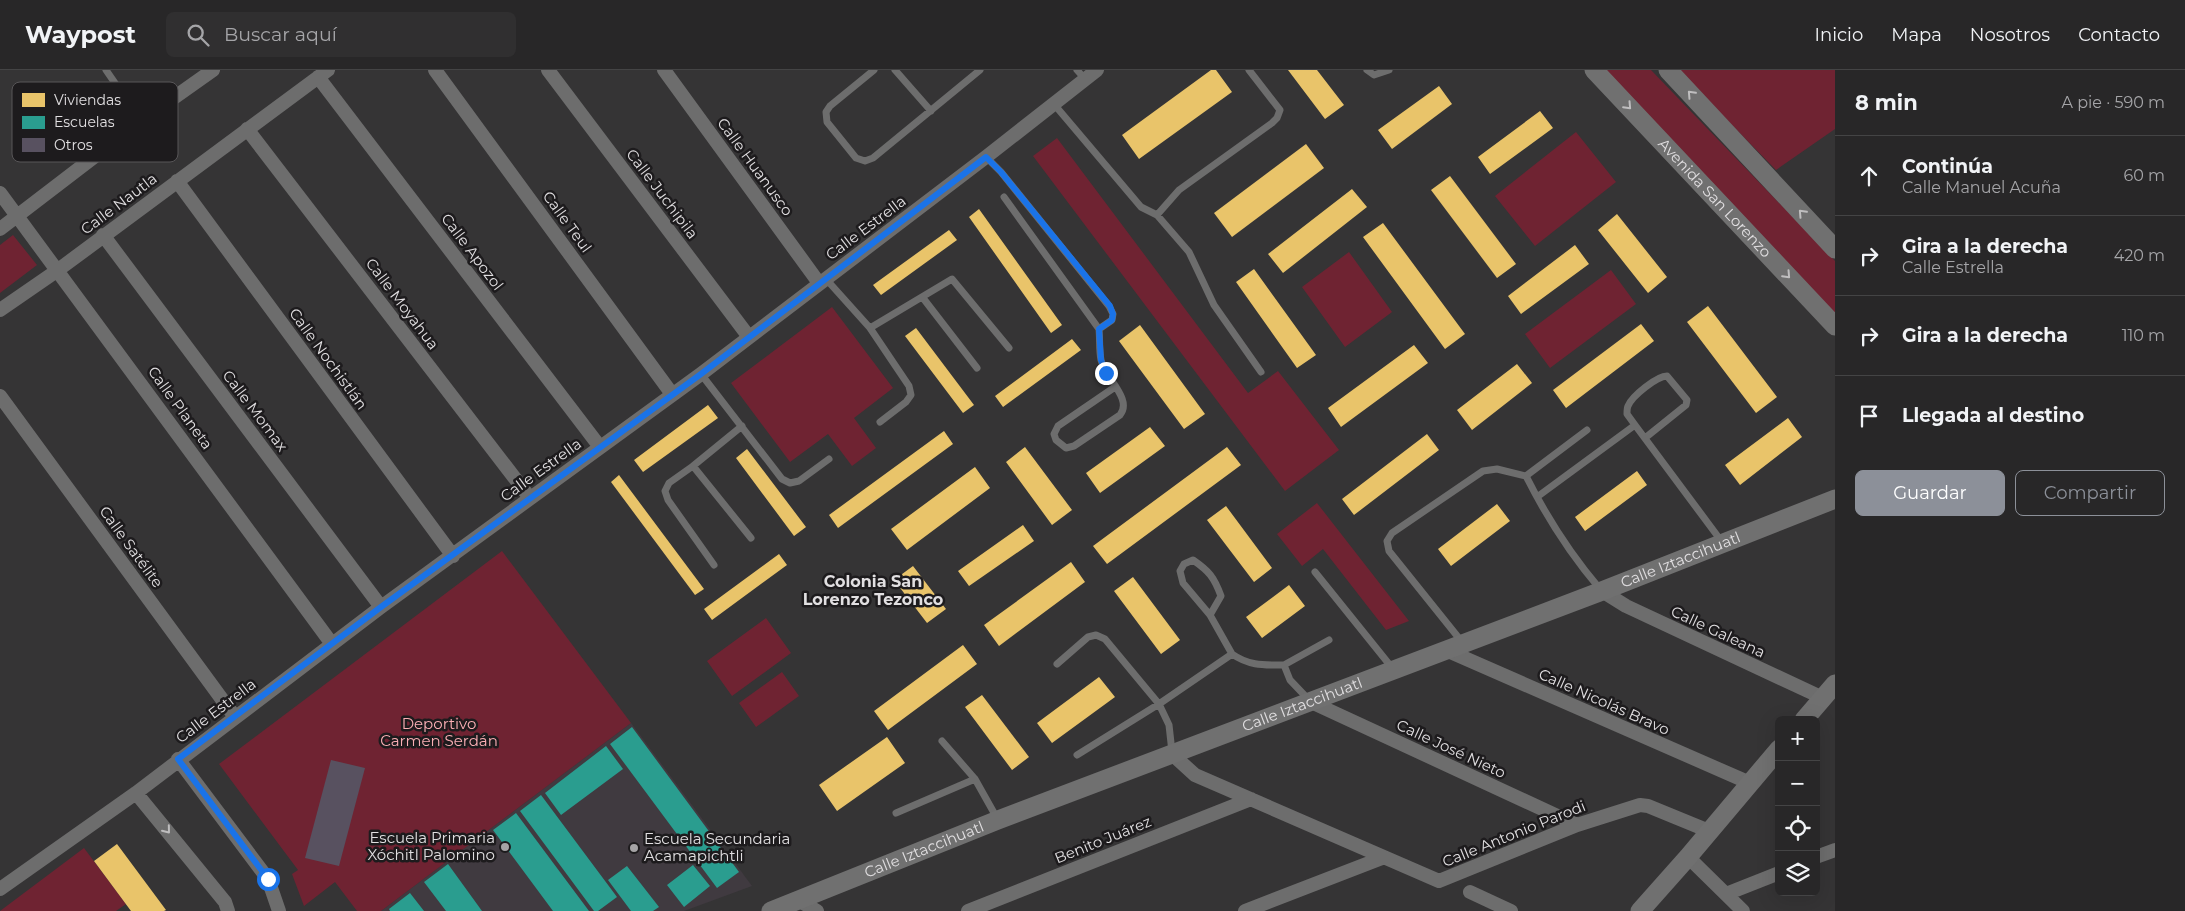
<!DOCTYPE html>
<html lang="es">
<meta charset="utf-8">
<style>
:root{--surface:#282728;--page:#302f30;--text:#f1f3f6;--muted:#a5a5a8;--line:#444445;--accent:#8c9099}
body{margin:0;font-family:Montserrat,sans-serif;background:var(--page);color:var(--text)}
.controls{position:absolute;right:15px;bottom:15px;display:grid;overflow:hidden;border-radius:8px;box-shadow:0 5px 20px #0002}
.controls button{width:45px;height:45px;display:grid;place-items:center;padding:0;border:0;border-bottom:1px solid var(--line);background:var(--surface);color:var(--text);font:25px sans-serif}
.stop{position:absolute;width:15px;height:15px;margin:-11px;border:4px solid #1a73e8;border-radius:50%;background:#fff}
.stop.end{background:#1a73e8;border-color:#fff;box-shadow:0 1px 5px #0008}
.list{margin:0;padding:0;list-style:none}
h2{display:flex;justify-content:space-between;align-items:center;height:65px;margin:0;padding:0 20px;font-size:21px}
h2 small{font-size:16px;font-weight:400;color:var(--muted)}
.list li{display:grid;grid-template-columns:32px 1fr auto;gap:15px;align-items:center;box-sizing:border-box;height:80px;padding:0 20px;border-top:1px solid var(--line)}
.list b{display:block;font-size:19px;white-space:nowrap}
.list p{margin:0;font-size:16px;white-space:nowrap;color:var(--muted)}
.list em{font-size:16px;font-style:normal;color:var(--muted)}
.actions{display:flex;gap:10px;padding:15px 20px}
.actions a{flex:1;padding:11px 0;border:1px solid var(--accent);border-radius:8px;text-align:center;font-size:18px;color:var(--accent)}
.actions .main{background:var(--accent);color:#fff}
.icon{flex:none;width:28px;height:28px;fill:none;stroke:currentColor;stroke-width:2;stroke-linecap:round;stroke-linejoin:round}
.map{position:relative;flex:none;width:1835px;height:841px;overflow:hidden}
header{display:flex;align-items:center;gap:30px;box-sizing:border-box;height:70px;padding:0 25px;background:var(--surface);border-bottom:1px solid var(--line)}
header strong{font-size:24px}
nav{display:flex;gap:28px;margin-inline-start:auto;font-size:18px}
.search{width:350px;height:45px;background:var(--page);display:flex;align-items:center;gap:12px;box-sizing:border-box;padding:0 18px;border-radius:8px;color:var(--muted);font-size:19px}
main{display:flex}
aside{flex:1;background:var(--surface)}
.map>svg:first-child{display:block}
.built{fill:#403a40}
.green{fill:#6f2332}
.homes{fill:#e9c46a}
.schools{fill:#2a9d8f}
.building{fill:#585160}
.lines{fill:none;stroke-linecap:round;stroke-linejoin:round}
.lane{stroke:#6d6d6d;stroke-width:7}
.street{stroke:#6d6d6d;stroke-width:14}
.secondary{stroke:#707070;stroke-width:19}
.oneway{stroke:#bfbebf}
.oneway2{stroke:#bebdbe}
.route{stroke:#1a73e8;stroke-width:6}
.poi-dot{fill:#a5a3a5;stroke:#1d1b1d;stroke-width:2}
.labels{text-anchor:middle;stroke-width:5;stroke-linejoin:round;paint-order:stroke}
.street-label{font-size:15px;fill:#e1dfe1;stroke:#1d1b1d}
.park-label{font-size:15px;fill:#fcafb5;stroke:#1d1b1d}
.poi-label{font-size:15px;fill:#e1dfe1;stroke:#1d1b1d;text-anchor:end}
.neighbourhood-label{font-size:16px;font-weight:bold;fill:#e1dfe1;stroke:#1d1b1d}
.key{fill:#1d1b1d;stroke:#585658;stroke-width:1}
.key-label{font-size:14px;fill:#e1dfe1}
</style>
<header>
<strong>Waypost</strong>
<div class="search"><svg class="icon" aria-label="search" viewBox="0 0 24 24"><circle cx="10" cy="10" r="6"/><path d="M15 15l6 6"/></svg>Buscar aquí</div>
<nav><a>Inicio</a><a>Mapa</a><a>Nosotros</a><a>Contacto</a></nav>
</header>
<main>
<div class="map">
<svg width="1835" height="841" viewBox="0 0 1835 841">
<rect width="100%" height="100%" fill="#353435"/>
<path class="built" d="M631,653L752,816L684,841H381Z"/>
<path class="green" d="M1602,0H1651L1835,191V250Z
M1678,0H1835V59L1776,100Z
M1576,62L1616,112L1535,176L1495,126Z
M1057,68L1248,323L1278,301L1339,380L1285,421L1033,86Z
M13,165L37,195L0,223V175Z
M1349,182L1392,242L1345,277L1302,217Z
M1611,200L1636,234L1550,298L1525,264Z
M832,237L893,318L854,348L876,378L852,396L828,364L790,392L731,313Z
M1317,433L1409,551L1386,560L1323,479L1302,496L1277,464Z
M502,481L631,653L381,841H357L335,812L304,836L292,804L298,800L219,694Z
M766,548L791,583L732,626L707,591Z
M782,602L799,626L756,657L739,633Z
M84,778L126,834L116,841H0Z"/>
<path class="homes" d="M1211,0H1216L1232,22L1139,89L1122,65Z
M1288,0H1317L1344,35L1325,49Z
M1439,16L1452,34L1392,79L1378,60Z
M1540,41L1553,58L1490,104L1478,87Z
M1306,74L1324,98L1232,167L1214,143Z
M1450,106L1516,194L1497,208L1431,120Z
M1352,119L1367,137L1283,203L1268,184Z
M979,139L1062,255L1051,263L969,147Z
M1617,144L1667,207L1648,223L1598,160Z
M1383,153L1465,264L1445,279L1363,167Z
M949,160L957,170L881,225L873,215Z
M1575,175L1589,194L1521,244L1508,226Z
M1254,199L1316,285L1297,298L1236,212Z
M1708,236L1777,327L1756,343L1687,252Z
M1641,254L1654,271L1566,338L1553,320Z
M1140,255L1205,344L1184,359L1119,271Z
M916,258L974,335L963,343L905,266Z
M1072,269L1081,280L1003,337L995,326Z
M1414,275L1428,293L1341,357L1328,338Z
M1517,294L1532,313L1472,360L1457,340Z
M708,335L718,348L643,402L634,390Z
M1788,348L1802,367L1740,415L1725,395Z
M1150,357L1165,376L1100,423L1086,403Z
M944,361L953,374L838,458L829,445Z
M1427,364L1439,380L1354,445L1342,429Z
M1025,377L1072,440L1052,455L1006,392Z
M1227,377L1241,395L1107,494L1093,476Z
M747,379L806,457L794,466L736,388Z
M975,397L990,418L907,480L891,459Z
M1637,401L1647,415L1585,461L1575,447Z
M619,405L704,519L695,525L611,412Z
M1497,434L1510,451L1451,496L1438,479Z
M1226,436L1272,498L1254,512L1207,450Z
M1023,455L1034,471L969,516L958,501Z
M779,484L787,495L712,550L704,539Z
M1071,492L1085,512L999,576L984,555Z
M913,496L946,539L927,553L894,510Z
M1133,507L1180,570L1161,584L1114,521Z
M1289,515L1305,536L1262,568L1246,547Z
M963,575L977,594L888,660L874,641Z
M1099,607L1115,627L1052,673L1037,653Z
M982,625L1029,687L1012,700L965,637Z
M887,667L905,693L837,741L819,715Z
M117,774L166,840L164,841H131L94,791Z"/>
<path class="schools" d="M632,657L739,802L717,818L610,674Z
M606,676L623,699L561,745L545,723Z
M541,725L617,827L598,841H594L520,741Z
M516,743L589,841H553L493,760Z
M448,794L482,841H446L424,812Z
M693,795L710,816L684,837L667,815Z
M627,796L659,837L653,841H631L608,810Z
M410,823L424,841H390L389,839Z"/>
<path class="building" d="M331,690L365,698L339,796L305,788Z"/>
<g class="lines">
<path class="lane" d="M106,0L141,51
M874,0L830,36L826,42L827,52L856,88L865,91L873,88L980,0
M895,0L931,41
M1077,0L1085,9
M1367,0L1374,5L1389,0
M1053,33L1141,137L1157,145L1189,182L1214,235L1261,302
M986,87L1001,102L1109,236L1113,244L1112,250L1099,259C1100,269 1099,280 1101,290C1105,308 1133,329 1120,345L1074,376L1066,378L1056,370L1054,364L1058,356L1115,317
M1004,127L1099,259
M1157,145L1179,120L1272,53L1277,48L1280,40L1249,0
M826,209L870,258L909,316L911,325L906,332L880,352
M923,228L977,298
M870,258L952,209L1009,278
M701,304L782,409L790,413L799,411L829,389
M742,356L693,396L751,468
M1645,368L1686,335L1687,330L1667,306C1657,306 1632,326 1628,336C1627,338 1627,341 1627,344L1635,355L1722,472
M693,396L669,413L665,421L668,430L714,495
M1526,406L1587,360
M1537,427L1635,355
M1315,502L1393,599
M1462,572L1389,481L1387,471L1392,463L1483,401L1497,399L1526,406C1546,446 1571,485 1600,519
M1232,584C1249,596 1264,595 1284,595
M1057,594L1088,567L1096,565L1105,569L1159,634L1169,655L1172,682
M1310,631L1290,610L1284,595L1329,570
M942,671L975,709L998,750
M1077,685L1159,634L1232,584L1210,545L1221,526C1214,507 1209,501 1193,490L1184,494L1180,501L1183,513L1210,545
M896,743L975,709"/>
<path class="street" d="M435,0L672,324
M548,0L749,267
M664,0L819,213
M318,7L600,377
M247,59L530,428
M177,111L453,486
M0,123L332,574
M0,159L141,51L213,0
M103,165L381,537
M0,240L58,200L328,0
M0,326L235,647
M1602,521L1626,536L1823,628
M1446,580L1750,713
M1311,632L1577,755
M1173,685L1195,705L1439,811L1577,755L1640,735L1648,736L1709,761
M178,689L268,809L279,841
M136,723L225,832L228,841
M1688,787L1743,841
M1816,787L1835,780
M0,819L136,723L381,537L701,304L986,87L1097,0
M1470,822L1511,841
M1726,824L1779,803
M798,830L817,841
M968,841L1251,729
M1245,841L1382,788"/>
<g class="secondary">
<path id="s1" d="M1594,0L1835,256"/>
<path d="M1668,0L1835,179"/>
<path d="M1804,650L1835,614"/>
<path id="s2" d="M771,841L998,750L1602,521L1835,429"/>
<path d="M1640,841L1688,787L1779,679"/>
</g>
</g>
<defs><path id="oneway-chevron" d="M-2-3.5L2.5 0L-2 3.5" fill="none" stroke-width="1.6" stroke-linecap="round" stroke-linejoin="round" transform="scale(1.25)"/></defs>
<g class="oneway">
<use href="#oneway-chevron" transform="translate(1691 24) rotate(-133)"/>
<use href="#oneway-chevron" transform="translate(1628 36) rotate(47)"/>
<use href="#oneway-chevron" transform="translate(1802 143) rotate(-133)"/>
<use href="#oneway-chevron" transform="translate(1787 205) rotate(47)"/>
</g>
<use class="oneway2" href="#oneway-chevron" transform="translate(167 760) rotate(51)"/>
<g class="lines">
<path class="route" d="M268,809L178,689L381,537L701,304L986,87L1001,102L1110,236L1113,244L1112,250L1099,259L1101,290L1106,303"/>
</g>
<g class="poi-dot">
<circle cx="505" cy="777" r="5"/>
<circle cx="634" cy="778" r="5"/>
</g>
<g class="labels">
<g class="street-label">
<text transform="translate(755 97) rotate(54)" y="5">Calle Huanusco</text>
<text transform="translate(662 124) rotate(53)" y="5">Calle Juchipila</text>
<text dy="5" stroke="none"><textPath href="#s1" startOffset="176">Avenida San Lorenzo</textPath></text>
<text transform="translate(119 134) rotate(-37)" y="5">Calle Nautla</text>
<text transform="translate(567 152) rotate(54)" y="5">Calle Teul</text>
<text transform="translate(866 158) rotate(-37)" y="5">Calle Estrella</text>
<text transform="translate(472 182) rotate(53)" y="5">Calle Apozol</text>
<text transform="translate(402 234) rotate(53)" y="5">Calle Moyahua</text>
<text transform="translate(328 289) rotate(54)" y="5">Calle Nochistlán</text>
<text transform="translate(180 338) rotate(54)" y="5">Calle Planeta</text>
<text transform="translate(255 341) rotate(53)" y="5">Calle Momax</text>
<text transform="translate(541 400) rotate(-36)" y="5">Calle Estrella</text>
<text transform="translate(131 477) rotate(54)" y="5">Calle Satélite</text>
<text dy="5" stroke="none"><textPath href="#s2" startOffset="975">Calle Iztaccihuatl</textPath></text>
<text transform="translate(1718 562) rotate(25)" y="5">Calle Galeana</text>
<text transform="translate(1604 632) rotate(24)" y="5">Calle Nicolás Bravo</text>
<text dy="5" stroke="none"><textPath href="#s2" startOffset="570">Calle Iztaccihuatl</textPath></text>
<text transform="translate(216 641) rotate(-37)" y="5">Calle Estrella</text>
<text transform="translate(1451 679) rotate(25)" y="5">Calle José Nieto</text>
<text transform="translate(1514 764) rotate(-22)" y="5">Calle Antonio Parodi</text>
<text transform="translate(1103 770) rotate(-22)" y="5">Benito Juárez</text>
<text dy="5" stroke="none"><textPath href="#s2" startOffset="165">Calle Iztaccihuatl</textPath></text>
</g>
<g class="park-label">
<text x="439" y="659">Deportivo<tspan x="439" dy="17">Carmen Serdán</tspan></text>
</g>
<g class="poi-label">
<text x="495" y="773">Escuela Primaria<tspan x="495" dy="17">Xóchitl Palomino</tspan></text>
<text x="644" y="774" text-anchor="start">Escuela Secundaria<tspan x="644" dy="17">Acamapichtli</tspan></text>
</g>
<g class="neighbourhood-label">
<text x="873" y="517">Colonia San<tspan x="873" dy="18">Lorenzo Tezonco</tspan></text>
</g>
</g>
<rect x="12" y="12" width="166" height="80" rx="8" class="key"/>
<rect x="22" y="23" width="23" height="14" fill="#e9c46a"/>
<rect x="22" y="46" width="23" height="13" fill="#2a9d8f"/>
<rect x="22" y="68" width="23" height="14" fill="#585160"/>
<g class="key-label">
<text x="54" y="35">Viviendas</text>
<text x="54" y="57">Escuelas</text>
<text x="54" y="80">Otros</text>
</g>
</svg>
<div class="controls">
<button>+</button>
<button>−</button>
<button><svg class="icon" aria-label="locate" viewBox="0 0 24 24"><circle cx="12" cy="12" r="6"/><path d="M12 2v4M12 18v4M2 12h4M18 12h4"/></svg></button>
<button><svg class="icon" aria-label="layers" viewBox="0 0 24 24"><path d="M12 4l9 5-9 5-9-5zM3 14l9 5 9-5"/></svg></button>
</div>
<div class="stop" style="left:268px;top:809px"></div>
<div class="stop end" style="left:1106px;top:303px"></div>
</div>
<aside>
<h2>8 min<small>A pie · 590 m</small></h2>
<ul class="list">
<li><svg class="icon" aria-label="ahead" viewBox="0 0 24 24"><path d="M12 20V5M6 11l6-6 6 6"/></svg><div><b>Continúa</b><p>Calle Manuel Acuña</p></div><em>60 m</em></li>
<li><svg class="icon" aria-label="right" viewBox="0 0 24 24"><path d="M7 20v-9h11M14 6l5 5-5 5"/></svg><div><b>Gira a la derecha</b><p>Calle Estrella</p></div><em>420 m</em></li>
<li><svg class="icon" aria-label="right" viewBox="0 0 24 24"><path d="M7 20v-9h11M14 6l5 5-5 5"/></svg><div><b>Gira a la derecha</b></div><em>110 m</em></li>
<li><svg class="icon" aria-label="arrive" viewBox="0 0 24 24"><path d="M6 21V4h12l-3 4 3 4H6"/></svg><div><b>Llegada al destino</b></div></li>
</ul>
<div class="actions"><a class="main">Guardar</a><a>Compartir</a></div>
</aside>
</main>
